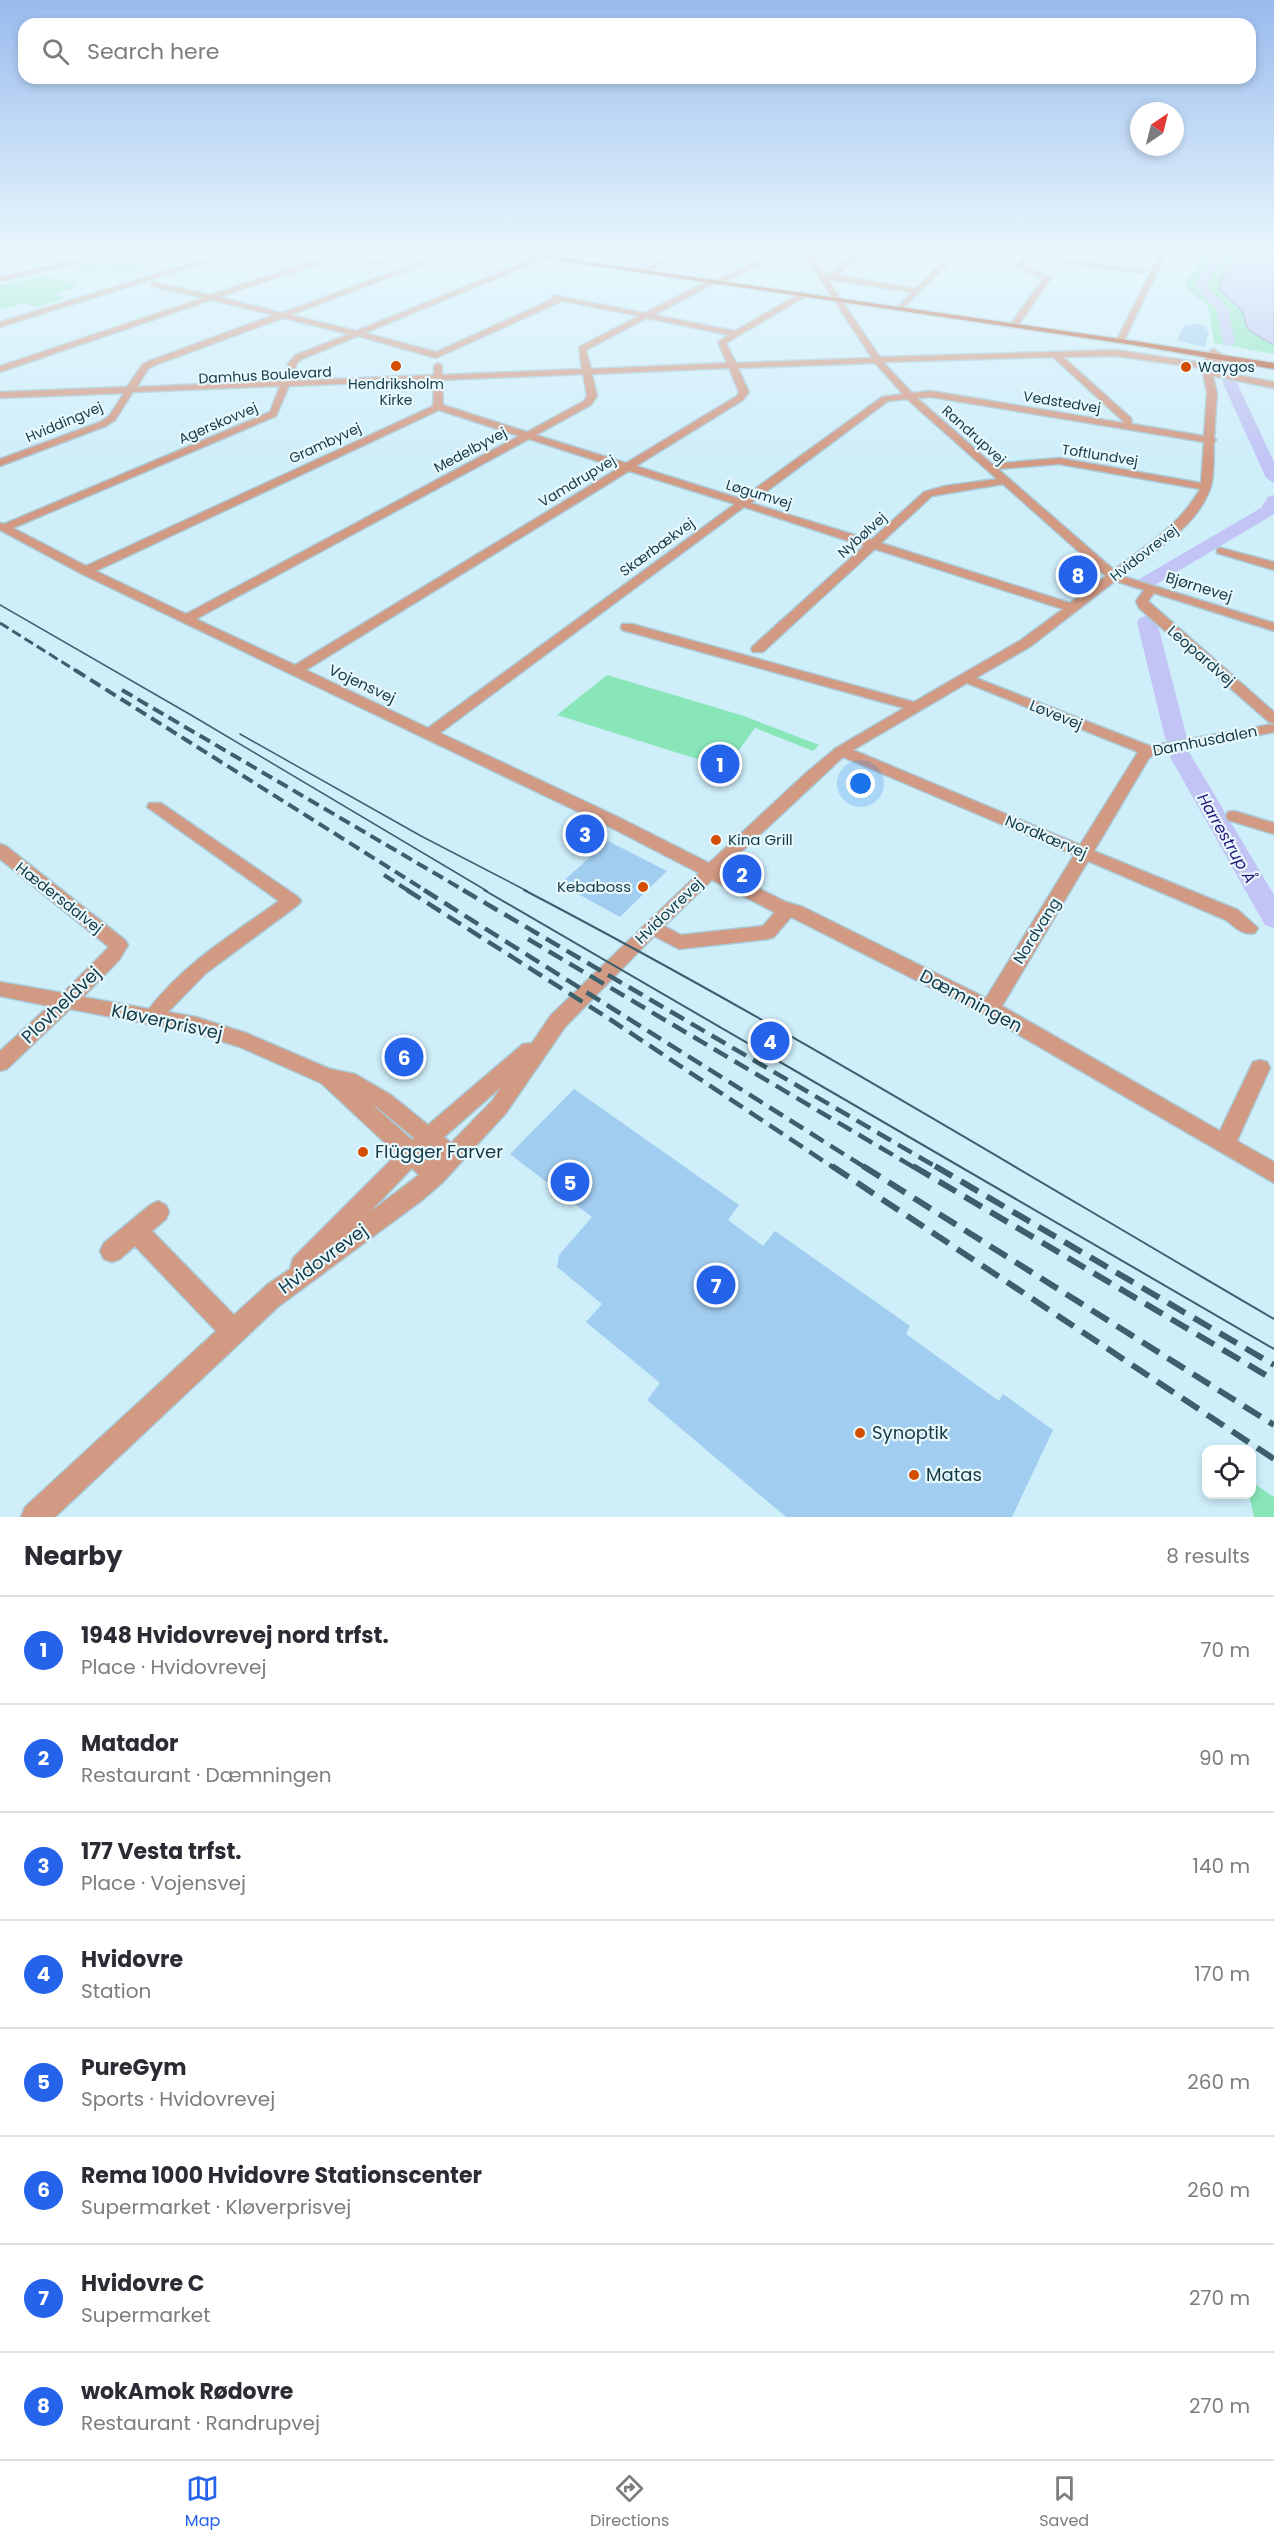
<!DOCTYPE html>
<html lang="en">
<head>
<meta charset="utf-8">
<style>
	:root { --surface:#fff; --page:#f2f2f3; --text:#2b2b33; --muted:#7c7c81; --line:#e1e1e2; --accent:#2563eb }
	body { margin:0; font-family:Poppins,sans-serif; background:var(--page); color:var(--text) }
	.controls { position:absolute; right:18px; bottom:18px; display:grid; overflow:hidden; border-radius:12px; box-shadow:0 3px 9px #0003 }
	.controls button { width:54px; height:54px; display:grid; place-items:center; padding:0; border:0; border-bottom:2px solid var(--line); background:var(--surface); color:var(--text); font:30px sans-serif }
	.compass { position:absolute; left:1130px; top:102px; width:54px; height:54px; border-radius:50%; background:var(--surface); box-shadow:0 3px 9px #0003; rotate:35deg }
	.you { position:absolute; left:861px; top:784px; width:21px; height:21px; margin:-15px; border:4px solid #fff; border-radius:50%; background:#1a73e8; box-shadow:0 0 0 9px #1a73e833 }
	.badge { display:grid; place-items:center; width:39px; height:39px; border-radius:50%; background:var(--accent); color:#fff; font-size:20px; font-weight:700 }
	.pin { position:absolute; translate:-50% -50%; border:3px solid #fff; box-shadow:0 2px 6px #0006 }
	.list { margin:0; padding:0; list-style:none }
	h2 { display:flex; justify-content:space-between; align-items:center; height:78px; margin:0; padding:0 24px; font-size:26px }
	h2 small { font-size:20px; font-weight:400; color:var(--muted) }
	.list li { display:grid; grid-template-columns:39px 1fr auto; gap:18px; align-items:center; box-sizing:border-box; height:108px; padding:0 24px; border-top:2px solid var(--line) }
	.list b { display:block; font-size:22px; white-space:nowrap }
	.list p { margin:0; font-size:20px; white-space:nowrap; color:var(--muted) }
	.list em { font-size:20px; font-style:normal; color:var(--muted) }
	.icon { flex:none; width:33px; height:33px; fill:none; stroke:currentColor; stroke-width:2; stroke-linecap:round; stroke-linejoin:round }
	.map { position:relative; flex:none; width:1274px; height:1517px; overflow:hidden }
	.search { position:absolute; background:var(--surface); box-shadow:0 3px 9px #0003; left:18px; right:18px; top:18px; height:66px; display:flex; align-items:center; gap:15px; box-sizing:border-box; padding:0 21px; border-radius:18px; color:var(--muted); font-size:22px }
	.sheet { height:942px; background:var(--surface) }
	nav { display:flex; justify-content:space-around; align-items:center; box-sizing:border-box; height:84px; border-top:2px solid var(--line); background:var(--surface); font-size:16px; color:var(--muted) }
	nav a { display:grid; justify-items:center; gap:3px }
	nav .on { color:var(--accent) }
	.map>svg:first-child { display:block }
	.green { fill:#89e6b9 }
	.water { fill:#c1c4f4; stroke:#8d9ac0; stroke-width:1.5 }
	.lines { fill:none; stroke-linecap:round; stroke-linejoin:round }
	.river { fill:#c1c4f4; fill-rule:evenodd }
	.building { fill:#a1cdf0 }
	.minor-casing { stroke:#a9cad6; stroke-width:3 }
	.major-casing { stroke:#a9cad6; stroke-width:3 }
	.minor { fill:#d29983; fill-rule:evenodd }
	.major { fill:#b65126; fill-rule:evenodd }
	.tram-far1 { stroke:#3b5f6b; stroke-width:1.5 }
	.tram { stroke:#3b5f6b; stroke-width:2 }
	.rail-far3 { stroke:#3b5f6b; stroke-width:3; stroke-dasharray:10 4.5; stroke-linecap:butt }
	.rail-far2 { stroke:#3b5f6b; stroke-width:4; stroke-dasharray:12 6; stroke-linecap:butt }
	.rail-far1 { stroke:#3b5f6b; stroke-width:4.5; stroke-dasharray:16 8; stroke-linecap:butt }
	.rail { stroke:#3b5f6b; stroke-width:6; stroke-dasharray:20 10; stroke-linecap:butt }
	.poi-dot { fill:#d34e03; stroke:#e8f9fe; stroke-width:2 }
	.labels { text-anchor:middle; stroke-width:4.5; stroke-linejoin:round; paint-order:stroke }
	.far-poi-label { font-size:14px; fill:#143945; stroke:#e8f9fe; text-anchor:start }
	.far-street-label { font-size:14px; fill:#143945; stroke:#e8f9fe }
	.street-label { font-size:15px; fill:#143945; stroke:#e8f9fe }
	.poi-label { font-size:15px; fill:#143945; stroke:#e8f9fe; text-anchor:start }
	.water-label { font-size:16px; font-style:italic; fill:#2b147c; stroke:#e8f9fe }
	.near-street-label { font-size:18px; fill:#143945; stroke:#e8f9fe }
	.near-poi-label { font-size:18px; fill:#143945; stroke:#e8f9fe; text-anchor:start }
</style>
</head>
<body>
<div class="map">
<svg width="1274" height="1517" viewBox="0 0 1274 1517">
	<rect width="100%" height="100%" fill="#ceeefa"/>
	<path class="green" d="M1206,252h32l-10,15 -8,23 22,20 5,17 6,6 21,12v9l-60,-11 -6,-37 -21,-17 -1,-7z
		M121,259l28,7 -28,8 -6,-1 5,-3 -14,-3 -21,6 -12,-5 16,-4 9,2z
		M44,276l33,8 -4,4 -18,6 11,4 -29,9 -14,-4 -23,7v-25z
		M607,675l137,41 75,29 -6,6 -58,-23 -29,40 -169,-53z
		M1252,1482l22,15v20h-20l-5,-22 3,-1z"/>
	<path class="water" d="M1238,252h36v93l-21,-12 -6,-6 -5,-17 -22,-20c-1,-15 13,-25 18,-38z"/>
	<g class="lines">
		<path class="river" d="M1216,252h10l-20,34 22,22 7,35 -6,4 -6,-4 -7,-34 -21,-23z
			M1229,377l7,4 38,81v21l-8,-5 -44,-97z
			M1274,495v19l-121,72h-12l-3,-4 3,-4 120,-70 7,-11z
			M1147,616l7,2 3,4 30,116 -3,5 -8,2 -8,-2 -3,-5 -28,-116 3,-4z
			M1181,750l8,2 3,5 82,138v33l-9,-3 -95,-168 3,-5z"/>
	</g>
	<path class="building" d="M1192,323l13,2 -1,2 4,1 -2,2 4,2 -4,8v7l-29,-6 7,-16 6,1z
		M608,841l59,30 -47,46 -60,-33z
		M574,1089l165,116 -11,15 35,26 12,-15 135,95 -4,8 93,67 4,-7 50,36 -41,87h-226l-139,-117 13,-17 -74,-61 16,-18 -45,-37 2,-12 33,-38 -82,-63z"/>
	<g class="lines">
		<g class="minor-casing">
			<path id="minor" d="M111,252h11l-122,29v-4z
				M229,252h9l-238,75v-5z
				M326,252l56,10 -3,2 -40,-7 -120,40 63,16 165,-61h9l-166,63 66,16 187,-76 2,3 -180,75 71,19 117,-53 -1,-4 93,18 67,-34 3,4 -61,32 81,16 68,-39 3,4 -80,47 10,20 136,-5 -64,-98 -41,1 -43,21 -7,-2 47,-22 41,-2 -2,-4h6l16,23 5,-1 29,-22h7l-29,23 79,14 37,-37h7l-57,56 -4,-2 13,-14 -85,-13 53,78 236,-7 87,13 8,-13 3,-1 11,8 -9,14 58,11v6l-61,-12 4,17 -3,45 2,2 -2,2c-1,14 1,34 -4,47 -14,39 -57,62 -88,87l152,47v8l-120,-38 -6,8 126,111v11l-5,-1 -130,-114 -3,-7 8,-11 -29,-9 -84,65 -55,32 174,68 124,-22v8l-121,23 -4,3 -55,93 144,59 20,18 -3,5c-12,3 -20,-6 -29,-13l-138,-59 -86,145 218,125 33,-69 7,-2 7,2 3,6 -33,73 37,21v21l-291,-169 -192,-97 -17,20 -6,2 -89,10 -25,-13 -89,91 -59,86 -63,69 -22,19 -142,105 -224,211h-34l4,-10 191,-176 -81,-85 -15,13 -8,3 -8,-3 -4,-8 4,-8 46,-38 8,-4 8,4 3,7 -3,7 -14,12 82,84 34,-31 22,-15 3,-11 104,-104 -76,-71 -81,-36 -44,-14 -126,-24 -63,60 -7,2v-20l49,-45 -49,-10v-14l63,11 46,-46 -109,-88v-15l6,2 119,94 3,5 -9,15 -36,37 66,12c35,-46 84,-75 130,-108l-132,-94 2,-4h12l137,94 3,4 -3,4 -92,68 -38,39 28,5 50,16 84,36 25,5 36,21 37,30 95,-81 9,-1 19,-28 148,-142 -93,-48 -524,-251 -82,-44v-7l4,1 266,-112 10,-26 -147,6 -18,28 -9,6 -106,40v-7l100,-37 9,-6 15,-23 -124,5v-6l127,-5 15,-22 7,-4 125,-46 -63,-15 -211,72v-6l203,-68 -51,-12v-4l58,13 120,-40zM562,301l77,15 -60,31 3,22 -140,6v-9l-4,-3 -4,3v9l-143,6 6,-18 5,-4 56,-23 78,22zM283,318l66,16 -53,21 -7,7 -7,19 -145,6 11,-18 7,-4zM647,318l82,17 -11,7 9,21 -136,6 -5,-19zM1116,356l86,12 5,25 -3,43 -72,-12 -1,-6 -68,-61zM1053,357l70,64v2l-192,-32 -19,2 -29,-31zM875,363l28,31 -21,3 -141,102 -105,-33 107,-66 6,-8 -11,-24zM729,368l10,24 -2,4 -111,67 -90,-28 55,-30 6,-9 -5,-22zM583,374l4,22 -3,5 -57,31 -84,-27 -1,-25zM434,380l-1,26 -347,160 -73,-38 263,-112 13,-30zM931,397l273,45 -3,41 -142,-25 -67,6 -75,-66zM907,399l90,80 -52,7 -21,6 -53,48 -120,-37 137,-102zM439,410l80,26 -333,178 -90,-43zM529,439l90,29 -324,197 -99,-46zM1059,464l141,25c-20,36 -54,57 -86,81l-116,-101zM629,471l106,33 -307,224 -122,-58zM1003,484l103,92 -36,27 -189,-60 51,-47zM744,507l120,39 -111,100 -2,3 2,3h10l112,-103 188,60 -42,31 -107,62 -282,-78h-10l-1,3 1,3 282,78 -68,40 -30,25 -97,90 -91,-46 -178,-84zM967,683l171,69 -58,93 -227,-95zM843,757l231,98 -88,143 -183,-91 -17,-5 -64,-32zM712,880l62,32h1l-12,14 -82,9 -17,-9zM501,1087l-9,14 -41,42 -7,-6zM373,1105l4,2 37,31 -2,2zM429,1151l8,7 -3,2 -7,-6zM412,1168l7,7 -49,37z
				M585,252h9l-24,10 -5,-1z
				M683,252h8l-43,18 -6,-1z
				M1027,252h6l-2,3 116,16 -4,2 -114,-15 -6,7 28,13 -32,46h-3l-4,-2 31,-43 -27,-13z
				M1161,252h6l-43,89 -7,2 -1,-2z
				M1221,548l53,14v8l-57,-17v-4z
				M1234,811l40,12v11l-46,-14 -2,-4 2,-4z"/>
		</g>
		<g class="major-casing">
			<path id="major" d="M502,252h16l616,89 140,22v6l-140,-24z"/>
		</g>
		<use href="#minor" class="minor"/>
		<use href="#major" class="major"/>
		<path class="tram-far1" d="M0,605l191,110 296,176
			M240,734l181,102 106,55"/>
		<path class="tram" d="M484,890l790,459
			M524,890c255,133 501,284 750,429"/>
		<path class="rail-far3" d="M0,623l78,49"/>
		<path class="rail-far2" d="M75,670l351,221
			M122,690l343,201
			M384,875l25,16"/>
		<path class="rail-far1" d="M407,890l204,130 223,148
			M424,890l442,278
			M463,890l475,278
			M528,939l387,229"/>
		<path class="rail" d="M832,1166l442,293
			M863,1166l411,259
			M913,1166l361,214
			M935,1166l339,199"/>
	</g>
	<linearGradient id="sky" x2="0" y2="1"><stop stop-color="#98baed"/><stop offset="0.54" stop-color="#e9f7fd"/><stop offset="1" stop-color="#e9f7fd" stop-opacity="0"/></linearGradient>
	<rect width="1274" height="464" fill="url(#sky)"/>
	<g class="poi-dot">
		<circle cx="396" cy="366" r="6"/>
		<circle cx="1186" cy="367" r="6"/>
		<circle cx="716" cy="840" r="6"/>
		<circle cx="643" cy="887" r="6"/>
		<circle cx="363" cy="1152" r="6"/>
		<circle cx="860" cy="1433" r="6"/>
		<circle cx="914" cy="1475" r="6"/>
	</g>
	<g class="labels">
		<g class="far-poi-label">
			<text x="1198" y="372">Waygos</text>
			<text x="396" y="389" text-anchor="middle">Hendriksholm<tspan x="396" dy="16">Kirke</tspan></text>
		</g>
		<g class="far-street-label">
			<text transform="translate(265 375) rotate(-3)" y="5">Damhus Boulevard</text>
			<text transform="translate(1062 402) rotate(9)" y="5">Vedstedvej</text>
			<text transform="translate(64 422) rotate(-23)" y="5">Hviddingvej</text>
			<text transform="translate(218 423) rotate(-23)" y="5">Agerskovvej</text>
			<text transform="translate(974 435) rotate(42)" y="5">Randrupvej</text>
			<text transform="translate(325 443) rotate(-25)" y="5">Grambyvej</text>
			<text transform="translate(470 450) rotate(-28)" y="5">Medelbyvej</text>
			<text transform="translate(1100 455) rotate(9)" y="5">Toftlundvej</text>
			<text transform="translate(577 481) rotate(-31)" y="5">Vamdrupvej</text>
			<text transform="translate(759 494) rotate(17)" y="5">Løgumvej</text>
			<text transform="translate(862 535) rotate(-42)" y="5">Nybølvej</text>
			<text transform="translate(657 547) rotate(-36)" y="5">Skærbækvej</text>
			<text transform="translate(1144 553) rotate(-38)" y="5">Hvidovrevej</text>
		</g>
		<g class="street-label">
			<text transform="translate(1199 587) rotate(17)" y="5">Bjørnevej</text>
			<text transform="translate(1201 656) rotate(41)" y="5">Leopardvej</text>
			<text transform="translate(362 684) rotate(25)" y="5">Vojensvej</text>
			<text transform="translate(1056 715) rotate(22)" y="5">Løvevej</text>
			<text transform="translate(1205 741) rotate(-11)" y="5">Damhusdalen</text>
			<text transform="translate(1046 837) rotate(23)" y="5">Nordkærvej</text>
			<text transform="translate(59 898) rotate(38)" y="5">Hædersdalvej</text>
			<text transform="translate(669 911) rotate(-44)" y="5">Hvidovrevej</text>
			<text transform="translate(1037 931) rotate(-58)" y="5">Nordvang</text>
		</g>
		<g class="poi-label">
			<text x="728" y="845">Kina Grill</text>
			<text x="631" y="892" text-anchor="end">Kebaboss</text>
		</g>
		<g class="water-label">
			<text transform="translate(1227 838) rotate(60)" y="6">Harrestrup Å</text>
		</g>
		<g class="near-street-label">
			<text transform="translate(971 1001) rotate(28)" y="6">Dæmningen</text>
			<text transform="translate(61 1005) rotate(-44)" y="6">Plovheldvej</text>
			<text transform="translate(167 1022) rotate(12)" y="6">Kløverprisvej</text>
			<text transform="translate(323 1259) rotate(-36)" y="6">Hvidovrevej</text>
		</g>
		<g class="near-poi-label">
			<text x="375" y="1158">Flügger Farver</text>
			<text x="872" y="1439">Synoptik</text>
			<text x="926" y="1481">Matas</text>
		</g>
	</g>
</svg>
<div class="controls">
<button><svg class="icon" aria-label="locate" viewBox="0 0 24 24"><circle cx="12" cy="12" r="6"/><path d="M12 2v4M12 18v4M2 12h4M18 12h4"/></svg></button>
</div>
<svg class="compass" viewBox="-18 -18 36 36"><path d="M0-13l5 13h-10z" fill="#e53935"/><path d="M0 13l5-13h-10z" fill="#7c7c81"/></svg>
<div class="you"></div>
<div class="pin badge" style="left:720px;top:764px">1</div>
<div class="pin badge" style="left:742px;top:874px">2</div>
<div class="pin badge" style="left:585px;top:834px">3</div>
<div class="pin badge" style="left:770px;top:1041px">4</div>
<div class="pin badge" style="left:570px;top:1182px">5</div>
<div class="pin badge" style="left:404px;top:1057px">6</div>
<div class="pin badge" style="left:716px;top:1285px">7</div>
<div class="pin badge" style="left:1078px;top:575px">8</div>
<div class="search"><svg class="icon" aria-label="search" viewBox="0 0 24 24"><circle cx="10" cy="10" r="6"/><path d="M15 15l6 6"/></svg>Search here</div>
</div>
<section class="sheet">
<h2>Nearby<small>8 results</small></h2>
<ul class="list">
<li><span class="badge">1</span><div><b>1948 Hvidovrevej nord trfst.</b><p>Place · Hvidovrevej</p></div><em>70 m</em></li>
<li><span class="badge">2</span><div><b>Matador</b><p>Restaurant · Dæmningen</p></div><em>90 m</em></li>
<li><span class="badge">3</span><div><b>177 Vesta trfst.</b><p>Place · Vojensvej</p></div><em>140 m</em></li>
<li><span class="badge">4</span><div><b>Hvidovre</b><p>Station</p></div><em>170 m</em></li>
<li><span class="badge">5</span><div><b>PureGym</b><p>Sports · Hvidovrevej</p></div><em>260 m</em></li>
<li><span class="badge">6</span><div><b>Rema 1000 Hvidovre Stationscenter</b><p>Supermarket · Kløverprisvej</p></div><em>260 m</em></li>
<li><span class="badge">7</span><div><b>Hvidovre C</b><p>Supermarket</p></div><em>270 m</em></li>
<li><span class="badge">8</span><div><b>wokAmok Rødovre</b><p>Restaurant · Randrupvej</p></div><em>270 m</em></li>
</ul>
</section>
<nav>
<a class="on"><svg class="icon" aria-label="map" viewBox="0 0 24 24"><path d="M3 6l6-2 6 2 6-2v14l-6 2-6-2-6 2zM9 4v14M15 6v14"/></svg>Map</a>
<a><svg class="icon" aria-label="directions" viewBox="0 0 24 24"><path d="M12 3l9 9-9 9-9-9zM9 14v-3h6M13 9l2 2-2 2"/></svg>Directions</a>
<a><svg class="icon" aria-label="saved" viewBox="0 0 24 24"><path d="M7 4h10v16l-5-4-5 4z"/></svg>Saved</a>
</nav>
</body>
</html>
